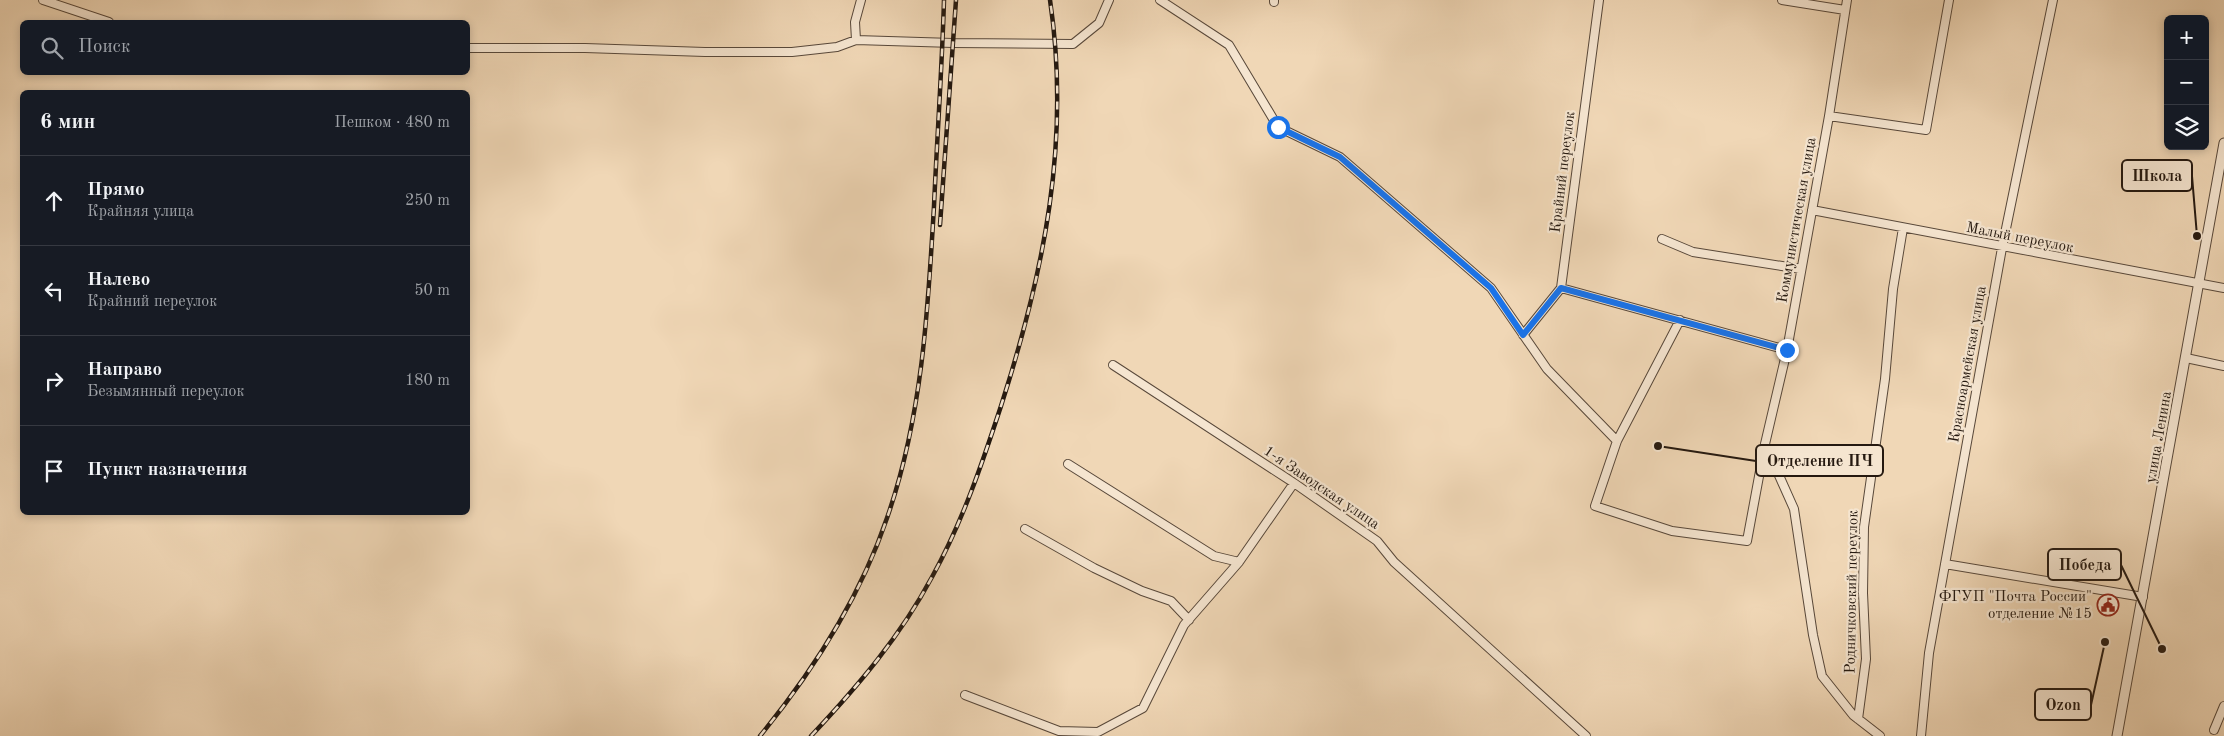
<!DOCTYPE html>
<html lang="ru">
<head>
<meta charset="utf-8">
<style>
	:root { --surface:#171b24; --page:#20242c; --text:#f1f3f6; --muted:#9ea1a6; --line:#363941 }
	body { margin:0; font-family:"Old Standard TT",serif; background:var(--page); color:var(--text) }
	.controls { position:absolute; right:15px; top:15px; display:grid; overflow:hidden; border-radius:8px; box-shadow:0 2px 8px #0003 }
	.controls button { width:45px; height:45px; display:grid; place-items:center; padding:0; border:0; border-bottom:1px solid var(--line); background:var(--surface); color:var(--text); font:25px sans-serif }
	.stop { position:absolute; width:15px; height:15px; margin:-11px; border:4px solid #1a73e8; border-radius:50%; background:#fff }
	.stop.end { background:#1a73e8; border-color:#fff; box-shadow:0 1px 5px #0008 }
	.list { margin:0; padding:0; list-style:none }
	h2 { display:flex; justify-content:space-between; align-items:center; height:65px; margin:0; padding:0 20px; font-size:21px }
	h2 small { font-size:16px; font-weight:400; color:var(--muted) }
	.list li { display:grid; grid-template-columns:32px 1fr auto; gap:15px; align-items:center; box-sizing:border-box; height:90px; padding:0 20px; border-top:1px solid var(--line) }
	.list b { display:block; font-size:19px; white-space:nowrap }
	.list p { margin:0; font-size:16px; white-space:nowrap; color:var(--muted) }
	.list em { font-size:16px; font-style:normal; color:var(--muted) }
	.icon { flex:none; width:28px; height:28px; fill:none; stroke:currentColor; stroke-width:2; stroke-linecap:round; stroke-linejoin:round }
	.map { position:relative; flex:none; width:2224px; height:736px; overflow:hidden }
	.search { position:absolute; background:var(--surface); box-shadow:0 2px 8px #0003; left:20px; top:20px; width:450px; height:55px; display:flex; align-items:center; gap:12px; box-sizing:border-box; padding:0 18px; border-radius:8px; color:var(--muted); font-size:19px }
	.panel { position:absolute; background:var(--surface); box-shadow:0 2px 8px #0003; left:20px; top:90px; width:450px; height:425px; border-radius:8px }
	.map>svg:first-child { display:block }
	.lines { fill:none; stroke-linecap:round; stroke-linejoin:round }
	.minor-casing { stroke:#58483a; stroke-width:10 }
	.tertiary-casing { stroke:#58483a; stroke-width:11 }
	.minor { stroke:#f5e5d0; stroke-width:8 }
	.tertiary { stroke:#f5e5d0; stroke-width:9 }
	.rail-casing { stroke:#251910; stroke-width:4.5 }
	.rail { stroke:#f5e5d0; stroke-width:2.5; stroke-dasharray:8; stroke-linecap:butt }
	.route { stroke:#1a73e8; stroke-width:6 }
	.labels { text-anchor:middle; stroke-width:4.5; stroke-linejoin:round; paint-order:stroke }
	.street-label { font-size:15px; fill:#251910; stroke:#f5e5d0 }
	.poi-label { font-size:15px; fill:#251910; stroke:#f5e5d0; text-anchor:end }
	.leader { fill:none; stroke:#251910; stroke-width:2 }
	.callout-dot { fill:#251910; stroke:#f5e5d0; stroke-width:2 }
	.callout { fill:#f5e5d0; stroke:#251910; stroke-width:2 }
	.callout-label { font-size:16px; text-anchor:middle; font-weight:bold; fill:#251910 }
</style>
</head>
<body>
<div class="map">
<svg width="2224" height="736" viewBox="0 0 2224 736">
	<rect width="100%" height="100%" fill="#f0d7b6"/>
	<filter id="stains"><feTurbulence type="fractalNoise" baseFrequency=".004" numOctaves="4"/><feColorMatrix values="0 0 0 0 .2 0 0 0 0 .09 0 0 0 0 .02 0 0 0 .5 -.17"/></filter>
	<radialGradient id="worn" r=".72"><stop offset=".6" stop-color="#630" stop-opacity="0"/><stop offset="1" stop-color="#630" stop-opacity=".3"/></radialGradient>
	<g class="lines">
		<g class="minor-casing">
			<path id="minor" d="M43,0l66,22
				M1160,0l69,45 49,82 62,30 151,131 56,81 70,72
				M1782,0l63,10
				M1274,2v-2
				M856,40l-1,-18 6,-22
				M468,48h117l120,4h87l45,-5 19,-7 97,3 120,1 26,-21 10,-23
				M1829,116l97,14 23,-130
				M1812,210l412,78
				M1662,239l31,13 108,17
				M1561,288l226,62
				M1680,320l-63,121 -22,65 77,25 75,10 18,-97 22,-94 42,-234 18,-116
				M1523,335l38,-47 38,-288
				M2186,358l38,8
				M1113,365l181,118 83,58 17,21 192,174
				M1765,444l29,65 19,126 9,41 31,39 27,21
				M1068,464l146,92 25,6
				M1025,529l69,39 48,23 29,10 18,19
				M1945,564l198,33
				M965,695l94,36 39,1 45,-24 41,-83 55,-63 55,-79
				M1858,719l8,-60 -3,-66 1,-66 21,-148 8,-90 10,-61
				M2214,730l10,-24
				M1921,736l8,-83 73,-405 51,-248"/>
		</g>
		<g class="tertiary-casing">
			<path id="tertiary" d="M2117,736l107,-593"/>
		</g>
		<use href="#minor" class="minor"/>
		<use href="#tertiary" class="tertiary"/>
		<g class="rail-casing">
			<path id="rail" d="M940,225l16,-225
				M760,736c53,-65 100,-138 127,-218 35,-100 41,-207 47,-312 3,-68 8,-137 10,-206
				M811,736c46,-49 89,-99 121,-159 30,-54 50,-113 69,-171 43,-134 70,-265 49,-406"/>
		</g>
		<use href="#rail" class="rail"/>
	</g>
	<g class="lines">
		<path class="route" d="M1278,127l62,30 151,131 32,47 38,-47 226,62"/>
	</g>
	<defs>
		<g id="civic-ring" transform="scale(1.125)"><circle r="9.5" fill="#f5e5d0" stroke="#8f2418" stroke-width="1.5"/><path d="M-.6-6.5H3V-4.5H.6V-3L4-1V1h2V6H-6V1h2V-1L-.6-3ZM-1.2 2.5V6h2.4V2.5Z" fill="#8f2418"/></g>
	</defs>
	<g fill-rule="evenodd">
		<use href="#civic-ring" x="2108" y="605"/>
	</g>
	<g class="labels">
		<g class="street-label">
			<text transform="translate(1562 172) rotate(-83)" y="5">Крайний переулок</text>
			<text transform="translate(1796 220) rotate(-80)" y="5">Коммунистическая улица</text>
			<text transform="translate(2020 237) rotate(11)" y="5">Малый переулок</text>
			<text transform="translate(1967 364) rotate(-80)" y="5">Красноармейская улица</text>
			<text transform="translate(2158 437) rotate(-80)" y="5">улица Ленина</text>
			<text transform="translate(1322 487) rotate(34)" y="5">1-я Заводская улица</text>
			<text transform="translate(1851 592) rotate(-89)" y="5">Родничковский переулок</text>
		</g>
		<g class="poi-label">
			<text x="2092" y="601">ФГУП "Почта России"<tspan x="2092" dy="17">отделение №15</tspan></text>
		</g>
	</g>
	<path class="leader" d="M2197 236L2192 176M1658 446L1756 461M2162 649L2121 565M2105 642L2091 705"/>
	<g class="callout-dot">
		<circle cx="2197" cy="236" r="5"/>
		<circle cx="1658" cy="446" r="5"/>
		<circle cx="2162" cy="649" r="5"/>
		<circle cx="2105" cy="642" r="5"/>
	</g>
	<g class="callout">
		<rect x="2122" y="160" width="70" height="31" rx="5"/>
		<rect x="1756" y="445" width="127" height="31" rx="5"/>
		<rect x="2048" y="549" width="73" height="31" rx="5"/>
		<rect x="2035" y="689" width="56" height="31" rx="5"/>
	</g>
	<g class="callout-label">
		<text x="2157" y="181">Школа</text>
		<text x="1820" y="466">Отделение ПЧ</text>
		<text x="2085" y="570">Победа</text>
		<text x="2063" y="710">Ozon</text>
	</g>
	<rect width="100%" height="100%" filter="url(#stains)"/>
	<rect width="100%" height="100%" fill="url(#worn)"/>
</svg>
<div class="controls">
<button>+</button>
<button>−</button>
<button><svg class="icon" aria-label="layers" viewBox="0 0 24 24"><path d="M12 4l9 5-9 5-9-5zM3 14l9 5 9-5"/></svg></button>
</div>
<div class="stop" style="left:1278px;top:127px"></div>
<div class="stop end" style="left:1787px;top:350px"></div>
<div class="search"><svg class="icon" aria-label="search" viewBox="0 0 24 24"><circle cx="10" cy="10" r="6"/><path d="M15 15l6 6"/></svg>Поиск</div>
<section class="panel">
<h2>6 мин<small>Пешком · 480 m</small></h2>
<ul class="list">
<li><svg class="icon" aria-label="ahead" viewBox="0 0 24 24"><path d="M12 20V5M6 11l6-6 6 6"/></svg><div><b>Прямо</b><p>Крайняя улица</p></div><em>250 m</em></li>
<li><svg class="icon" aria-label="left" viewBox="0 0 24 24"><path d="M17 20v-9H6M10 6l-5 5 5 5"/></svg><div><b>Налево</b><p>Крайний переулок</p></div><em>50 m</em></li>
<li><svg class="icon" aria-label="right" viewBox="0 0 24 24"><path d="M7 20v-9h11M14 6l5 5-5 5"/></svg><div><b>Направо</b><p>Безымянный переулок</p></div><em>180 m</em></li>
<li><svg class="icon" aria-label="arrive" viewBox="0 0 24 24"><path d="M6 21V4h12l-3 4 3 4H6"/></svg><div><b>Пункт назначения</b></div></li>
</ul>
</section>
</div>
</body>
</html>
